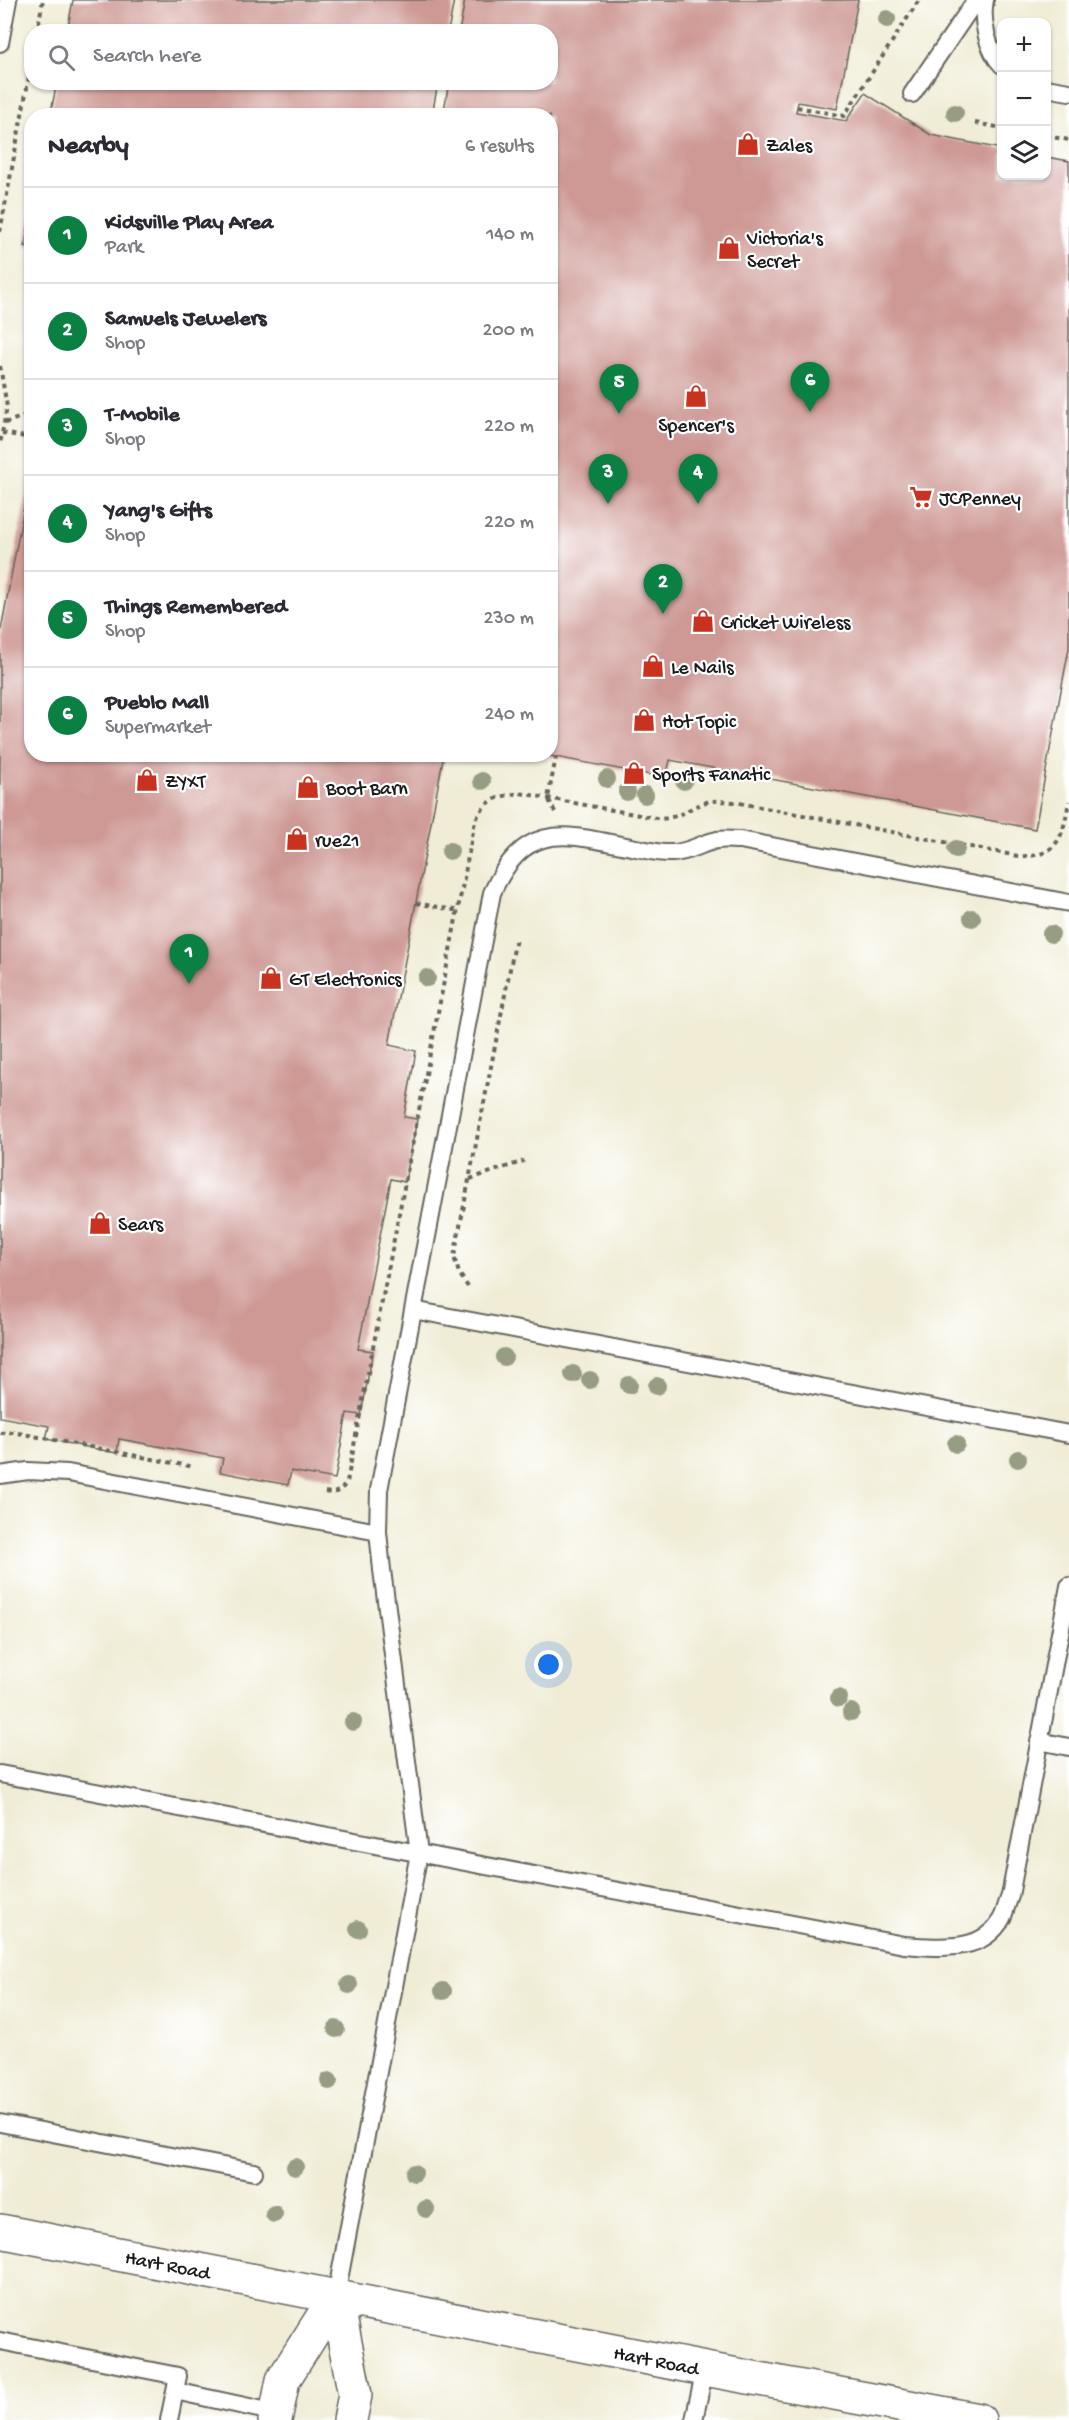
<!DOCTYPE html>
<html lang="en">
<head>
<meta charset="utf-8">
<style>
	:root { --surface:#fff; --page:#f7f7f7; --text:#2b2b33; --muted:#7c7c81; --line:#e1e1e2; --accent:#0b8043 }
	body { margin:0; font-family:"Gochi Hand",sans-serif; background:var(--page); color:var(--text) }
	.controls { position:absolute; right:18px; top:18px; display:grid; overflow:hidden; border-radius:12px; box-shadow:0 2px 4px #0004 }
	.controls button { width:54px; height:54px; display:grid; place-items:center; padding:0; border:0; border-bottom:2px solid var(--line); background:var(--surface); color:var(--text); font:30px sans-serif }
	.you { position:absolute; left:549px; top:1665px; width:21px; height:21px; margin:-15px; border:4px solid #fff; border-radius:50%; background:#1a73e8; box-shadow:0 0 0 9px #1a73e833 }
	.badge { display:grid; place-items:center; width:39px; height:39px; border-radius:50%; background:var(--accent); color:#fff; font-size:20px; font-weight:700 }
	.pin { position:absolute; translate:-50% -50px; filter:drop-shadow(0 2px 3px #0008) }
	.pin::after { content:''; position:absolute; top:32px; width:21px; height:18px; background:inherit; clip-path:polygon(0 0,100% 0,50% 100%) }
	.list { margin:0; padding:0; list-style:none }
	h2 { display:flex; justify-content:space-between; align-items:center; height:78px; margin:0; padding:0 24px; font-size:26px }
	h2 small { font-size:20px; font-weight:400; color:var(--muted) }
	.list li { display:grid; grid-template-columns:39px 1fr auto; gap:18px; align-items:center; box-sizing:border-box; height:96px; padding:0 24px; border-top:2px solid var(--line) }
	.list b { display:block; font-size:22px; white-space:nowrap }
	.list p { margin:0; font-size:20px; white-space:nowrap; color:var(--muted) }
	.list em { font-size:20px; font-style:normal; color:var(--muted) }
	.icon { flex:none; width:33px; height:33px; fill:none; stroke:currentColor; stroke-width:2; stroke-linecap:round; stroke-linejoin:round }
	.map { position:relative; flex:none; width:1069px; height:2420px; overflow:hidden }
	.search { position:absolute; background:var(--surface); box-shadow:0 2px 4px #0004; left:24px; top:24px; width:534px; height:66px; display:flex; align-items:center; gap:15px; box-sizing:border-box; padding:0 21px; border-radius:24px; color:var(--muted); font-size:22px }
	.panel { position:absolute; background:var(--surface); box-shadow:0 2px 4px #0004; left:24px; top:108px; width:534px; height:654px; border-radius:24px }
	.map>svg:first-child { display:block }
	.building { fill:#ce9994 }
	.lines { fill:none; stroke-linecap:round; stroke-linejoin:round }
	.service-casing { stroke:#66655d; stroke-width:20 }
	.minor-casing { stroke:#66655d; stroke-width:36 }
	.path { stroke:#66655d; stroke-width:4; stroke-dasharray:4.5 4.5; stroke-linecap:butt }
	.service { stroke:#fff; stroke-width:16 }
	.minor { stroke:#fff; stroke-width:33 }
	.tree { fill:#979d82 }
	.labels { text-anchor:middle; stroke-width:4.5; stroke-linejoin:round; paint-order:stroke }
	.poi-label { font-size:20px; fill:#1c1c1c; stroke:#fff; text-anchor:start }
	.street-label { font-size:20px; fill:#1c1c1c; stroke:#fff }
</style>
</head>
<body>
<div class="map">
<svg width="1069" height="2420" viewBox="0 0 1069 2420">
	<rect width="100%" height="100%" fill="#fff"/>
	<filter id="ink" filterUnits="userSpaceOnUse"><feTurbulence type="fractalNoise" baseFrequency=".0167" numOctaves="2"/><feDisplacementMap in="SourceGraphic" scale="12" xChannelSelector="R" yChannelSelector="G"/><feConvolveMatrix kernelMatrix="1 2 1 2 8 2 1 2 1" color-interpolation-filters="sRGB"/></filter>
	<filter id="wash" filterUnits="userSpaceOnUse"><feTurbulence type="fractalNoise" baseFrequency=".008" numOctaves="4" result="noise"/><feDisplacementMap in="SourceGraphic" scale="24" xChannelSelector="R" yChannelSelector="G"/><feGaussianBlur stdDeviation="1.35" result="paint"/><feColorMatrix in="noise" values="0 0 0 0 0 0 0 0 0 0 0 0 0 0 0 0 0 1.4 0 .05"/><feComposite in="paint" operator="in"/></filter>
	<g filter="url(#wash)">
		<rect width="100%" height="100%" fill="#f0ecd5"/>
		<g id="blocks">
			<path class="building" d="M73,0h381l-6,32h-381z
				M465,0h393l-21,109 -39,-7 -2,10 50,9 19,-28 66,42 71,14v27h44v-19l23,4v487l-34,181 -365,-69 -4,18 -116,-22v-640h-107l6,-34h101v-50h-91z
				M57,82h381l-6,34h-382z
				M30,218h2v29l-7,-1z
				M30,475l2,279h412l-55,291 27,6 -12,66 13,2 -12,63 -14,-3 -33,170 15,2 -12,64 -14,-2 -12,66 -44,-8 -3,14 -68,-13 3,-14 -104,-19 -2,14 -71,-14 3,-13 -49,-9v-782z"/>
		</g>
	</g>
	<g filter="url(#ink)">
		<use href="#blocks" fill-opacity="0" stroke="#66655d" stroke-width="1.5"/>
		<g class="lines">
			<g class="service-casing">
				<path id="service" d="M985,0c-4,20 2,50 17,65
					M0,43l8,-43
					M1046,88l23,4
					M912,94l64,-94
					M413,1310l656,124
					M0,1475l28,-4 40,2 310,59
					M1039,1741l30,6
					M0,1774l904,171c34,2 79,9 98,-27 3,-6 5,-15 8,-22l59,-310
					M0,2123l254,49
					M336,2296l83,-443 -37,-283 -4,-38 1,-42 113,-597c34,-76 76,-58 144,-45 12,2 24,6 36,5 16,0 30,-10 45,-13 7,-1 15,0 23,0l329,63
					M0,2341l178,35 -9,44
					M175,2391l102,22
					M694,2420l11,-51"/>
			</g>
			<g class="minor-casing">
				<g id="minor">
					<path id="s1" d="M0,2231l705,138 274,51"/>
					<path d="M336,2296l19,99 -5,25"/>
					<path d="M275,2420l8,-40 53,-84"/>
				</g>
			</g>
			<path class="path" d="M37,32l6,-32
				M797,107l47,9 75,-116
				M975,123l27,5
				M1046,136l23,4
				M0,232l32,-171
				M0,366l7,41 -7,37
				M5,423l27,-10
				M2,433l30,5
				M555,812l-7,-14 8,-41
				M416,903l43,8
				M470,1179l54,-18
				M468,1287l-9,-14 -5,-16 62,-319
				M0,1433l13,-1 181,35
				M325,1492c11,2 15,0 22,-10l128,-661c12,-22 21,-24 45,-28l141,26c20,-2 24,-9 40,-15 11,-5 22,-3 33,-2l284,54c41,2 45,-20 51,-55"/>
			<use href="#service" class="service"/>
			<use href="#minor" class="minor"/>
		</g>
		<g class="tree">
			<circle cx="887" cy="19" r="9"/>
			<circle cx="955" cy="113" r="9"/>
			<circle cx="607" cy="779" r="9"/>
			<circle cx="482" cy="781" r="9"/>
			<circle cx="684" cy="781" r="9"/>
			<circle cx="627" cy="792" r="9"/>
			<circle cx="645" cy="795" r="9"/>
			<circle cx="956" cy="849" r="9"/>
			<circle cx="450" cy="851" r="9"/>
			<circle cx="972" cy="918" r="9"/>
			<circle cx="1051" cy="934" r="9"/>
			<circle cx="427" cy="978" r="9"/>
			<circle cx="504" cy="1357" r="9"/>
			<circle cx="573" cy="1374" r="9"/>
			<circle cx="590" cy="1380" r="9"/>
			<circle cx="629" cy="1385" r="9"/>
			<circle cx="657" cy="1386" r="9"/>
			<circle cx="956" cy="1444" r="9"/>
			<circle cx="1018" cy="1459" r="9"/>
			<circle cx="839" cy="1698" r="9"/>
			<circle cx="851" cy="1712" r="9"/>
			<circle cx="353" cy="1722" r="9"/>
			<circle cx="358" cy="1929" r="9"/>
			<circle cx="349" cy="1985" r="9"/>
			<circle cx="443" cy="1991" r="9"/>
			<circle cx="336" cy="2029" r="9"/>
			<circle cx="329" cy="2081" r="9"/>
			<circle cx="295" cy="2167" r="9"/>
			<circle cx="414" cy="2173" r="9"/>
			<circle cx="426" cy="2209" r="9"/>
			<circle cx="274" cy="2214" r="9"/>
		</g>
	</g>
	<defs>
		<g id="shop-bare" transform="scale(1.8)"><path d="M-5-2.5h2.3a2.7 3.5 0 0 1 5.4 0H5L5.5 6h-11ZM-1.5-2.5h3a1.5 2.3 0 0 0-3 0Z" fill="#c8321e" stroke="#fff" stroke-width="2.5" paint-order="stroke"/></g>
		<g id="supermarket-bare" transform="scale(1.8)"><path d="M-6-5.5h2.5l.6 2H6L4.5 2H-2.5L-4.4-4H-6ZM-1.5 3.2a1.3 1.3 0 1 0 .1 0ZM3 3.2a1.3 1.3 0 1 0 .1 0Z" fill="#c8321e" stroke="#fff" stroke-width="2.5" paint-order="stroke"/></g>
	</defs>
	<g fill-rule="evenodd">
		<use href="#shop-bare" x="748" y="144"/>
		<use href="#shop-bare" x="729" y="248"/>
		<use href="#shop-bare" x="696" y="396"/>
		<use href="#supermarket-bare" x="921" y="497"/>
		<use href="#shop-bare" x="703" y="621"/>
		<use href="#shop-bare" x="653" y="666"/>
		<use href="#shop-bare" x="644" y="720"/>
		<use href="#shop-bare" x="634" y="773"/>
		<use href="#shop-bare" x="147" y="780"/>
		<use href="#shop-bare" x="308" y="787"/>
		<use href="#shop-bare" x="297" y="839"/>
		<use href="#shop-bare" x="271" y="978"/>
		<use href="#shop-bare" x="100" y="1223"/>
	</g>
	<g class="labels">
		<g class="poi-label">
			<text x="766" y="151">Zales</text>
			<text x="747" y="244">Victoria's<tspan x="747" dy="23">Secret</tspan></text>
			<text x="696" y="431" text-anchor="middle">Spencer's</text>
			<text x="939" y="504">JCPenney</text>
			<text x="721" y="628">Cricket Wireless</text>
			<text x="671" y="673">Le Nails</text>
			<text x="662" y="727">Hot Topic</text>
			<text x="652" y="780">Sports Fanatic</text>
			<text x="165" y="787">ZYXT</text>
			<text x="326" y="794">Boot Barn</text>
			<text x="315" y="846">rue21</text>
			<text x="289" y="985">GT Electronics</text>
			<text x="118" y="1230">Sears</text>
		</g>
		<g class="street-label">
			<text dy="7" stroke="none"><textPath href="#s1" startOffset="171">Hart Road</textPath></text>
			<text dy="7" stroke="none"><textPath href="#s1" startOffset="669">Hart Road</textPath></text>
		</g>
	</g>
</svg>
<div class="controls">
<button>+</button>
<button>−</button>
<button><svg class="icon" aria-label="layers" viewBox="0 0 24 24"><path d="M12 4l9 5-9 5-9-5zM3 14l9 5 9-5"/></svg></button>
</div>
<div class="you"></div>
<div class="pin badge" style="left:189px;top:984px">1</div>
<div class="pin badge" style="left:663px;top:614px">2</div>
<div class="pin badge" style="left:608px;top:504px">3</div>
<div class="pin badge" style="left:698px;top:504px">4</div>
<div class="pin badge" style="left:619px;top:414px">5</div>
<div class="pin badge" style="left:810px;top:412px">6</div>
<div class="search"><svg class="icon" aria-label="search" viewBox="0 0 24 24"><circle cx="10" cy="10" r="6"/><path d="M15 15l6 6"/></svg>Search here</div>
<section class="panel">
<h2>Nearby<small>6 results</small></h2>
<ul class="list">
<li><span class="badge">1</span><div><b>Kidsville Play Area</b><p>Park</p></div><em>140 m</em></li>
<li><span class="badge">2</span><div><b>Samuels Jewelers</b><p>Shop</p></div><em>200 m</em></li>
<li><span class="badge">3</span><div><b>T-Mobile</b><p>Shop</p></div><em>220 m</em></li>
<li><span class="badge">4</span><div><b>Yang's Gifts</b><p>Shop</p></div><em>220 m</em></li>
<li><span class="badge">5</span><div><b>Things Remembered</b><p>Shop</p></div><em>230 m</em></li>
<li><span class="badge">6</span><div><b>Pueblo Mall</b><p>Supermarket</p></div><em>240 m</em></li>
</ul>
</section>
</div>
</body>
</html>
